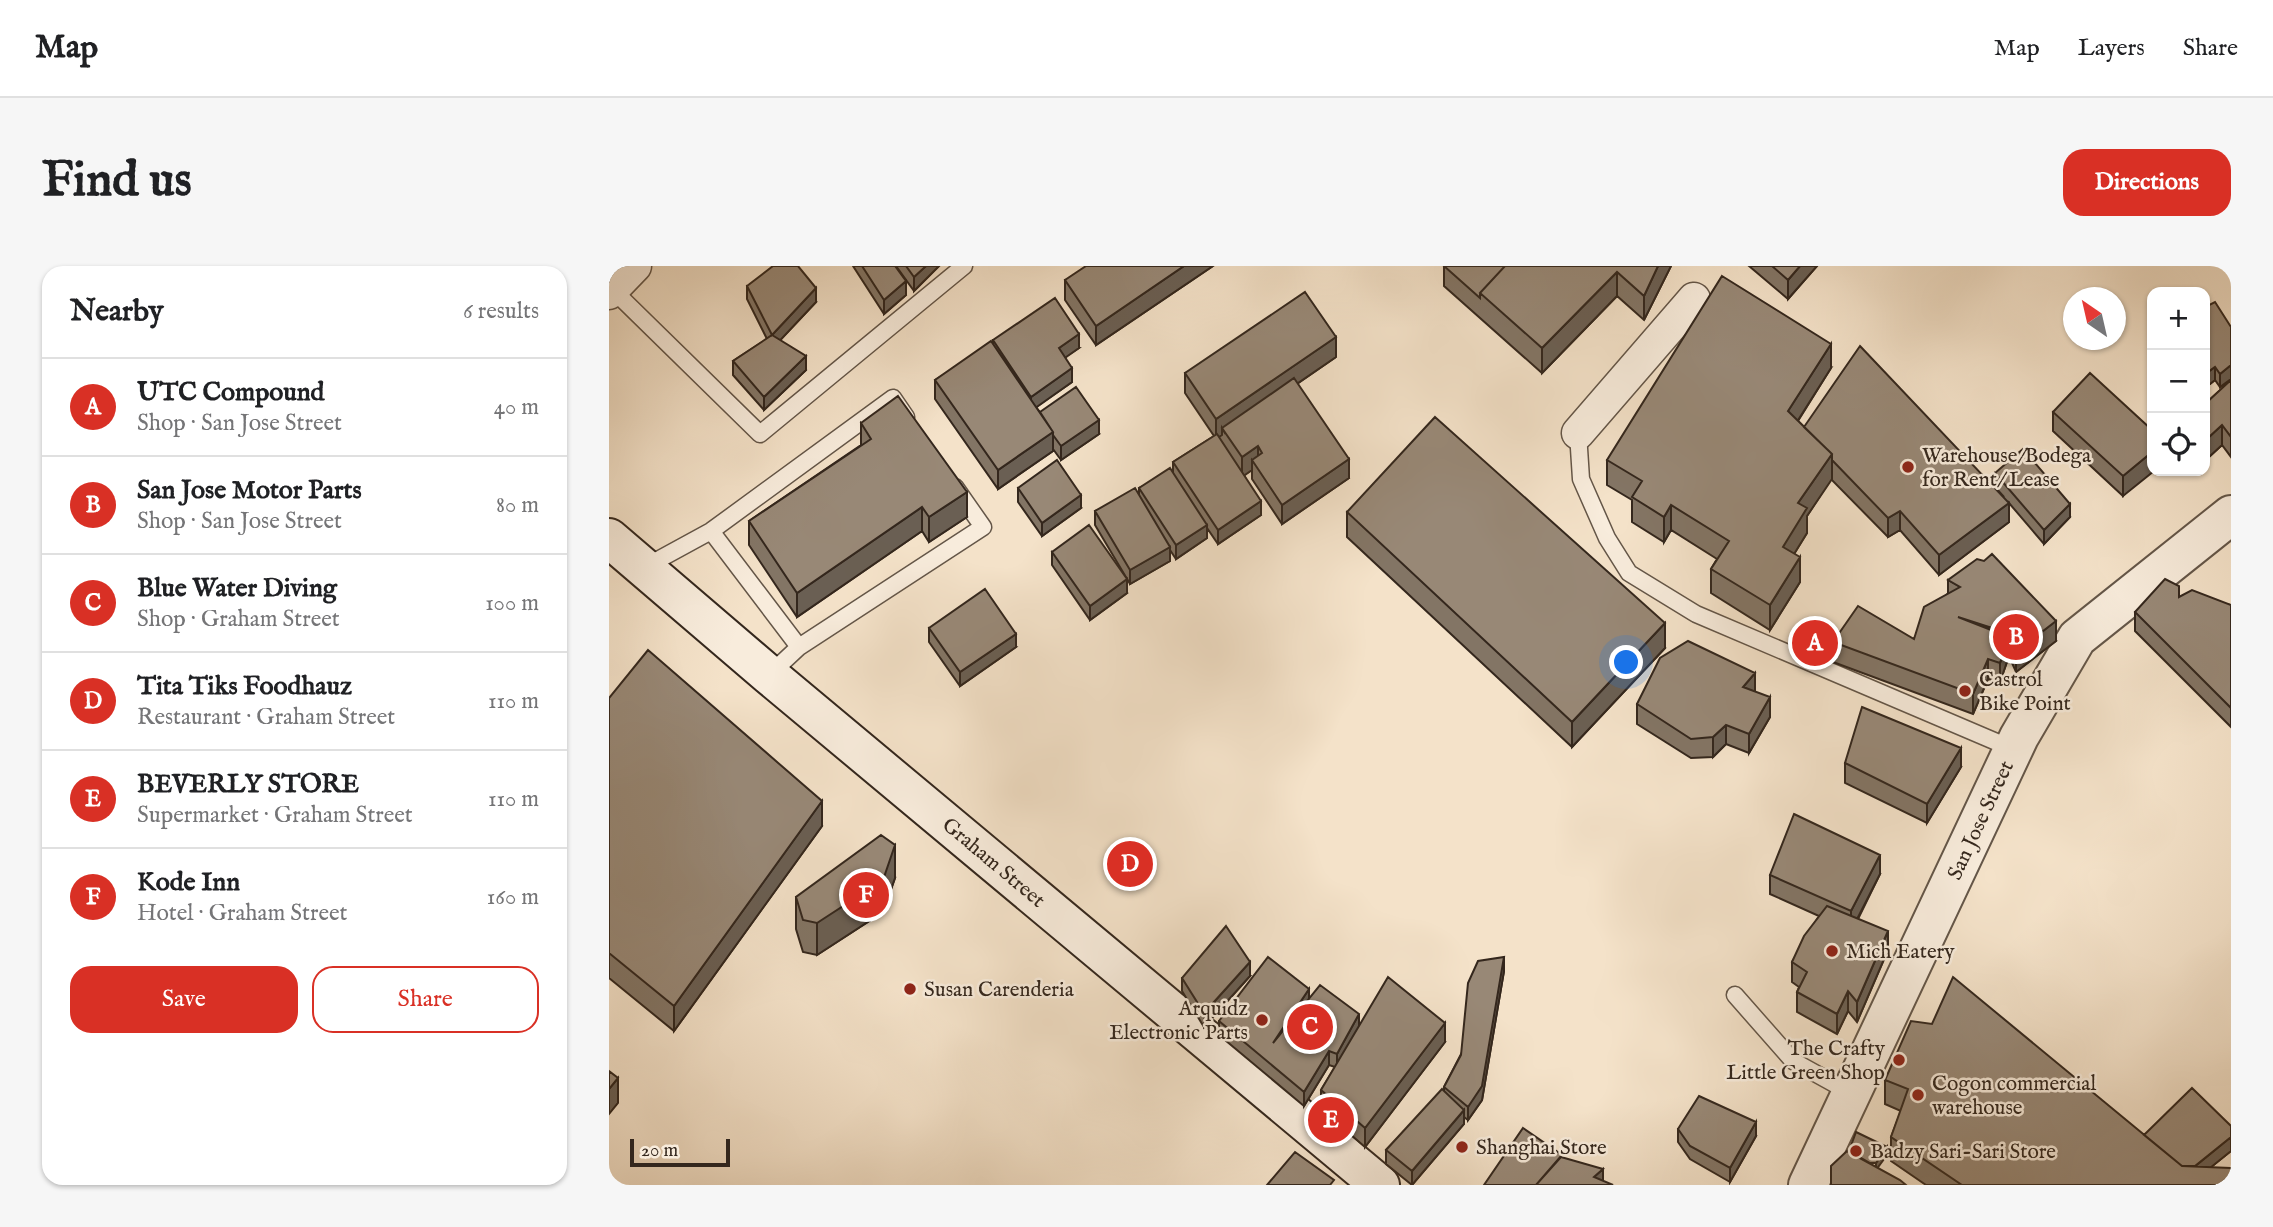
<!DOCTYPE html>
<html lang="en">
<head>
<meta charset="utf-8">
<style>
	:root { --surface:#fff; --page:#f6f6f6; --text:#202124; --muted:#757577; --line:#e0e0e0; --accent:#d93025 }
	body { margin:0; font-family:"IM FELL English",serif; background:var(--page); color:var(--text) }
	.controls { position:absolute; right:21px; top:21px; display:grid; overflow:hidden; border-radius:14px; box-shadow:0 2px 5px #0004 }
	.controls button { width:63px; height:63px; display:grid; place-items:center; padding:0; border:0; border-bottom:2px solid var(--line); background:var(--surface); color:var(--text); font:35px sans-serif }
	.compass { position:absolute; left:1454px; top:21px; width:63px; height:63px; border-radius:50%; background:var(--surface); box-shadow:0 2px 5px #0004; rotate:326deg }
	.scale { position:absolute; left:21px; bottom:18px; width:100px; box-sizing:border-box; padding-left:7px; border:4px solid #34271d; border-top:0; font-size:19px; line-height:24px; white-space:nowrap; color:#34271d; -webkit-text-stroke:5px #f8ecdc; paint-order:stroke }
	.you { position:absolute; left:1018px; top:397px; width:24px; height:24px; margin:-18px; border:5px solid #fff; border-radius:50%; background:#1a73e8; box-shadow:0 0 0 10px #1a73e833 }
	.badge { display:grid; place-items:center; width:46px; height:46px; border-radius:50%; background:var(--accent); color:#fff; font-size:23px; font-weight:700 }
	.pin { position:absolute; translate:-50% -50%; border:4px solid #fff; box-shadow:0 2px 7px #0006 }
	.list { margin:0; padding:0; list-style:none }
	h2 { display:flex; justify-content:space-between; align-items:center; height:91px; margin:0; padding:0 28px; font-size:30px }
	h2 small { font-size:23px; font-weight:400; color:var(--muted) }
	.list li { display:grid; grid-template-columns:46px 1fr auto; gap:21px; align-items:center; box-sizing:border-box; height:98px; padding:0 28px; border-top:2px solid var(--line) }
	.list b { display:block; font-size:26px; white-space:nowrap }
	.list p { margin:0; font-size:23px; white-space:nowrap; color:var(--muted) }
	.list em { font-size:23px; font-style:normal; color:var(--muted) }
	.actions { display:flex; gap:14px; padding:21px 28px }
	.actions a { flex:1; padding:16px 0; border:2px solid var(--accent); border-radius:21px; text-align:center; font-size:24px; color:var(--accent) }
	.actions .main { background:var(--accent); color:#fff }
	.icon { flex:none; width:38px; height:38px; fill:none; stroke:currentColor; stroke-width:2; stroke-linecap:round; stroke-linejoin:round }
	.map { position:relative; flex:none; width:1622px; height:919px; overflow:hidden; border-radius:21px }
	header { display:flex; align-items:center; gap:42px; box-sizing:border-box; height:98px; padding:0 35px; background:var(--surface); border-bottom:2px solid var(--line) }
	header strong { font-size:33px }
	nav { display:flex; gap:38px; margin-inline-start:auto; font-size:24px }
	.intro { display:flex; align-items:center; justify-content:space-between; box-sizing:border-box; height:168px; padding:0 42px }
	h1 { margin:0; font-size:49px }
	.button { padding:18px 32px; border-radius:21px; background:var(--accent); color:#fff; font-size:24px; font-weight:700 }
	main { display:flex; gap:42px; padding:0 42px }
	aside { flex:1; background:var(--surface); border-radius:21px; box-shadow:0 2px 5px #0004 }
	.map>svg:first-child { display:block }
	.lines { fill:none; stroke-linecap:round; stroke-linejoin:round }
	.service-casing { stroke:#645648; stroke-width:19 }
	.minor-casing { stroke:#645648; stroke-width:35 }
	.tertiary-casing { stroke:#645648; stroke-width:42 }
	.secondary-casing { stroke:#34271d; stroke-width:42 }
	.service { stroke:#f8ecdc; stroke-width:16 }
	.minor { stroke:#f8ecdc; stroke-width:32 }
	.tertiary { stroke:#f8ecdc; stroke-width:38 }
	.secondary { stroke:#f8ecdc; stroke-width:38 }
	.wall { fill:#837565; stroke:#34271d; stroke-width:2 }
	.shaded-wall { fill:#6a5f53; stroke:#34271d; stroke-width:2 }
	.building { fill:#988876; stroke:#34271d; stroke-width:2 }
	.poi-dot { fill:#8f2418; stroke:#f8ecdc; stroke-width:2.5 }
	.labels { text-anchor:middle; stroke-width:5; stroke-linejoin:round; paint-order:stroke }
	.poi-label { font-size:21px; fill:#34271d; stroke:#f8ecdc; text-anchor:start }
	.street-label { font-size:21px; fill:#34271d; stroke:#f8ecdc }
</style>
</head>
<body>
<header>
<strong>Map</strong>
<nav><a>Map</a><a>Layers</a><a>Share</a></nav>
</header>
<div class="intro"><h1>Find us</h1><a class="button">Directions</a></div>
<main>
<aside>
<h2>Nearby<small>6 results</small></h2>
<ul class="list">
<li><span class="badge">A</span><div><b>UTC Compound</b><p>Shop · San Jose Street</p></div><em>40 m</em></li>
<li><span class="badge">B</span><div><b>San Jose Motor Parts</b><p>Shop · San Jose Street</p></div><em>80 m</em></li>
<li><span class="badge">C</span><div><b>Blue Water Diving</b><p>Shop · Graham Street</p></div><em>100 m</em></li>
<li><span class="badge">D</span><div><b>Tita Tiks Foodhauz</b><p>Restaurant · Graham Street</p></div><em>110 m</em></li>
<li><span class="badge">E</span><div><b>BEVERLY STORE</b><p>Supermarket · Graham Street</p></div><em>110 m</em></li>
<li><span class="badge">F</span><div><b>Kode Inn</b><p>Hotel · Graham Street</p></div><em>160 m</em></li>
</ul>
<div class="actions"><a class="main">Save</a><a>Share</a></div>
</aside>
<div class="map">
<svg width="1622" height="919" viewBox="0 0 1622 919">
	<rect width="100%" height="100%" fill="#f4e2c9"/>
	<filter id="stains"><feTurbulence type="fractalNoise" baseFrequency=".00286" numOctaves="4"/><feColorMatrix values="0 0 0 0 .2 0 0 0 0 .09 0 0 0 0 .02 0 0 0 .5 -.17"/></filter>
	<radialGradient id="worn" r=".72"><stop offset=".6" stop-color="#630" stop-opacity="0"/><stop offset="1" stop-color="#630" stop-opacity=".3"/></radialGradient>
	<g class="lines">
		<g class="service-casing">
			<path id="service" d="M4,24l147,144 204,-168
				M969,167l3,46 26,59 22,35 67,41 317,135
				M102,265l88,116
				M36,301l66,-36 182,-133 13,19
				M160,409l30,-28 184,-120 -28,-40
				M1126,729l58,66 58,32"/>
		</g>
		<g class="minor-casing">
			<path id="minor" d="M0,27l26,-27
				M969,167l116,-134"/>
		</g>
		<g class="tertiary-casing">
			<path id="tertiary" d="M1199,919l211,-448 58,-99 154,-123"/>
		</g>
		<g class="secondary-casing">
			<path id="secondary" d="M0,272l160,137 611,510"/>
		</g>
		<use href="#service" class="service"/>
		<use href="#minor" class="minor"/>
		<use href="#tertiary" class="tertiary"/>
		<use href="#secondary" class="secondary"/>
	</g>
	<path class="wall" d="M244,0h42l11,29 -22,19z
		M287,0h43l-25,25z
		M604,0l-117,79 -31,-45v-20z
		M835,0h227l-27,54 -27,-24 -75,77 -98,-87z
		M1140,0h68l-29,33z
		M138,20l69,16 -36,38 26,30 -42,40 -31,-35v-14l34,-22 -20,-40z
		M1596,41l26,20v52l-11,8 -5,-7 -10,8z
		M384,74l86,8 -14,9 7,25 -36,25 4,5 59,22 -38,26 -8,-11v2l-55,38 -63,-90v-19l58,-36z
		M727,91l-39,27 52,94 -67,46 -30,-45v-9l-8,5 17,40 -43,29 -11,-16v10l-31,21 -6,-9v11l-40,23 -35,-59v-14l44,-17v-6l34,-15v-11l41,-26 -29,-43v-20z
		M1222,102l-33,53 6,6 200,70 -9,-10v-14l75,44 -26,27 -35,-41v19l-70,53 -39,-45 -12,7 -57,-58 -24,37v17l-13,21 6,28 -30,48 -59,-37v-24l6,-10 -46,-29 -7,12 -32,-20v-22l-25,-15v-25z
		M1622,114v77l-9,-12 -13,12 -4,-3v-50z
		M1444,146l99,18 -29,66 -70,-65z
		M252,157l106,94 -38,25 -7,-11 -125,86 -48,-72v-24l112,-76z
		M409,222l63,20 -39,28 -24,-34z
		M738,246l318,136 -93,99 -225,-210z
		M443,286l75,41 -37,27 -38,-55z
		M1339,314l108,61 -40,31 -7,-16 -9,26 -12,-3 -15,35 -140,-52v-20l81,-3 34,-46z
		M1570,331l52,8v122l-96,-96v-19z
		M320,362l87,19 -56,39 -31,-44z
		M1146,426l15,25 -21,36 -23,-9 -13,13 -22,1 -54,-34v-20z
		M0,432l213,128 -148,205 -65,-53z
		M1236,497l116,4 -34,56 -82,-40z
		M1271,608l-22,45 30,31 -31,72 -9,-11 -11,23 -40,-22v-20l2,-5 -7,-5v-20l27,-46 -49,-22v-19z
		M286,612l-12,34 -66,43 -14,-3 -7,-23v-32z
		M895,705l-22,129 -14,20 -4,-3v7l-52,61 -26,-21v-14l58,-59v-4z
		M641,710l-46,51 -22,-36v-13z
		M700,733l50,27 86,16 -80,105 -44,-38v-19l14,-23 -6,-2 -25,41 -85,-71v-14z
		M1276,814l259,55 87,-9v25l-20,16 20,18h-305l-35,-24v-24l10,-26 -16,-7z
		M1069,863l78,7 -26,46 -40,-23 -12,-17z"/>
	<path class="shaded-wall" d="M317,0h13l-25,25v-14z
		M575,0h29l-117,79v-19z
		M1049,0h13l-27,54v-24z
		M1191,0h17l-29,33v-19z
		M1008,6v24l-75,77v-25z
		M297,15v14l-22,19v-14z
		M207,22v14l-44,47v-14z
		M470,68v14l-20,14v-14z
		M727,71v20l-111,76 -3,-5v7l-6,4v-20z
		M1222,78v24l-43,68v-25z
		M197,90v14l-42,40v-13z
		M1622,99v14l-11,8v-13z
		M1606,101v13l-10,8v-14z
		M463,102v14l-41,29v-14z
		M490,154v14l-38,26v-14z
		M1613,159v20l-13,12v-20z
		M444,166v19l-55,38v-19z
		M649,180v20l-6,-6v10l-10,7v-20z
		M1543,186v19h2l-31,25v-20z
		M1223,188v25l-25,37v17l-24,39v-25l15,-44z
		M740,193v19l-67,46v-19z
		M358,226v25l-38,25v-25z
		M472,229v13l-39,28v-13z
		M652,235v14l-43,29v-14z
		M1400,237v19l-70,53v-20z
		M1461,238v13l-26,27v-14z
		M1062,239v25l-7,12v-25z
		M313,241v24l-125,86v-24z
		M1291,245v19l-12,7v-19z
		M598,259v13l-31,21v-14z
		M561,281v14l-40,23v-14z
		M1191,291v25l-30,48v-25z
		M518,313v14l-37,27v-14z
		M1447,355v20l-40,31v-20z
		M1056,357v25l-93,99v-25z
		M407,368v13l-56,39v-14z
		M1400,371v19l-9,26v-19z
		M1379,393v20l-15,35v-20z
		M1146,407v20l-12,-6z
		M1161,431v20l-21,36v-19z
		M1117,459v19l-13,13v-20z
		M1352,482v19l-34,56v-19z
		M213,535v25l-148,205v-25z
		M286,579v33l-12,34 -66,43v-32z
		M1271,589v19l-29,57v-20z
		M1279,665v19l-31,72v-20z
		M895,691v14l-22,129 -14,20v-13z
		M641,696v14l-46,51v-14z
		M700,723v14l-36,40z
		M1239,725v20l-11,23v-20z
		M750,748v14l-22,40v-14z
		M836,757v19l-80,105v-19z
		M720,785v14l-25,41v-14z
		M9,812v25l-9,11v-25z
		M855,844v14l-52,61v-14z
		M1147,856v14l-26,46v-14z
		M1622,871v14l-42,34 -7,-8z
		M1278,881v8l-11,15v-7z
		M994,903v16l-9,-8z"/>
	<path class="building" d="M164,0h25l18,22 -44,47 -25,-49z
		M253,0h33l11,15 -22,19z
		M297,0h20l-12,11z
		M477,0h98l-88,60 -31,-46z
		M835,0h61l-25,27v5z
		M896,0h153l-14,30 -27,-24 -75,76 -62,-55z
		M1163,0h28l-12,14z
		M1113,10l109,68 -43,67 44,43 -34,49 9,5 -24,39 17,10 -30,48 -59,-36 18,-28 -58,-36 -7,12 -32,-20 10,-16 -35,-21z
		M696,26l31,45 -120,82 -31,-46z
		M446,32l24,36 -20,14 13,20 -41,29 -38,-57z
		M1606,36l16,25v38l-11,9 -5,-7 -10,7v-67z
		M163,69l34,21 -42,41 -31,-36z
		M382,75l62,91 -55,38 -63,-90z
		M1251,80l149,157 -70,52 -39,-44 -12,7 -56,-58v-6l-28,-27z
		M1481,107l62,57v22l-29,24 -70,-64z
		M685,112l55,81 -67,46 -30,-45 10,-7 -4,-7 -16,11 -20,-29z
		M1622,114v57l-9,-12 -13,12 -4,-2v-31z
		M467,121l23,33 -38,26 -8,-11v-3l-13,-20z
		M289,130l69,96 -38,25 -7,-10 -125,86 -48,-72 122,-82 -10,-16z
		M826,151l230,206 -93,99 -225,-210z
		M608,168l44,67 -43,29 -45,-68z
		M1414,183l47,55 -26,26 -49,-57z
		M448,194l24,35 -39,28 -24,-35z
		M561,202l37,57 -31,20 -37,-57z
		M526,222l35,59 -40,23 -35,-59z
		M480,259l38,54 -37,27 -38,-54z
		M1383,288l64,67 -40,31 -8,-19 -50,-16 51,20 -9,26 -12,-4 -15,35 -140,-52 25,-36 56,33 10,-32 36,-20 -12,-7 29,-21 7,2z
		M1556,313l14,7v11l13,-7 39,15v103l-96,-96z
		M376,323l31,45 -56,38 -31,-44z
		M1079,375l67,32 -12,14 27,10 -21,37 -23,-9 -13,12 -22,2 -54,-35 23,-46z
		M39,384l174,151 -148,205 -65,-53v-255z
		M1253,441l99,41 -34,56 -82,-41z
		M1185,548l86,41 -29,56 -81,-36z
		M272,569l14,10 -12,35 -66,43 -14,-3 -7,-23z
		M1218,640l61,25 -31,71 -9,-11 -11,23 -40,-22 10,-20 -15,-10 12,-26z
		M617,660l24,36 -46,51 -22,-35z
		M659,691l41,32 -36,54 47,-58 39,29 -22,40 -8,-3 -25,41 -85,-71z
		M895,691l-22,129 -14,21 -24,-20 17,-32 7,-72 10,-22z
		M779,711l57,46 -80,105 -44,-38z
		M1344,711l229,189 49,2v17h-269l-71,-48 17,-48 -23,-9 26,-59 21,3z
		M0,805l9,7 -9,11z
		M1583,822l39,38v11l-36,29h-13l-38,-31z
		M833,823l22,21 -52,61 -26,-21z
		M1090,830l57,26 -26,46 -40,-22 -12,-17z
		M914,862l39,27 -26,30h-52z
		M1247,866l31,15 -11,16h-6l-21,-12z
		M1238,885l53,29 6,5h-75v-19z
		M686,886l39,28 -4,5h-63z
		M952,891l42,12 -9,8 19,8h-77z"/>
	<g class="poi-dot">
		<circle cx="1299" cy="201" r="7"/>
		<circle cx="1356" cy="425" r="7"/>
		<circle cx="1223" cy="685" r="7"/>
		<circle cx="301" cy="723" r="7"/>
		<circle cx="653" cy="754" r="7"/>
		<circle cx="1290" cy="794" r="7"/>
		<circle cx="1309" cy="829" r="7"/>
		<circle cx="853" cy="881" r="7"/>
		<circle cx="1247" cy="885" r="7"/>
	</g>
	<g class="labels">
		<g class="poi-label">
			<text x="1313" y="196">Warehouse/Bodega<tspan x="1313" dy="24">for Rent/ Lease</tspan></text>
			<text x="1370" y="420">Castrol<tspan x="1370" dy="24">Bike Point</tspan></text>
			<text x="1237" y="692">Mich Eatery</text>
			<text x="315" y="730">Susan Carenderia</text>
			<text x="639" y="749" text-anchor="end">Arquidz<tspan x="639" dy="24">Electronic Parts</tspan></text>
			<text x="1276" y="789" text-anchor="end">The Crafty<tspan x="1276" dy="24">Little Green Shop</tspan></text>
			<text x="1323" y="824">Cogon commercial<tspan x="1323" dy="24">warehouse</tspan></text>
			<text x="867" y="888">Shanghai Store</text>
			<text x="1261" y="892">Badzy Sari-Sari Store</text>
		</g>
		<g class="street-label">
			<text transform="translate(1371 554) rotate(-65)" y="7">San Jose Street</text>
			<text transform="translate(385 596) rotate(40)" y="7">Graham Street</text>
		</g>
	</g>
	<rect width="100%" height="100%" filter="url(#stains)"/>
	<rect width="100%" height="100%" fill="url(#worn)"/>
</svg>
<div class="controls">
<button>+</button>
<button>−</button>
<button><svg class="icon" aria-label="locate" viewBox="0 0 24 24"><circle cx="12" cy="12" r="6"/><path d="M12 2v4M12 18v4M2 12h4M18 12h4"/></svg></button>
</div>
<svg class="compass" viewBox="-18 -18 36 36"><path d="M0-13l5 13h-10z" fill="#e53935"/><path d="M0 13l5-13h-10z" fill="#757577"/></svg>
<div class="scale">20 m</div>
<div class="you"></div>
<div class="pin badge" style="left:1206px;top:377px">A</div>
<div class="pin badge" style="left:1407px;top:371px">B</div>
<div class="pin badge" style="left:701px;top:761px">C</div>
<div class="pin badge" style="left:521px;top:598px">D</div>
<div class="pin badge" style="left:722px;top:854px">E</div>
<div class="pin badge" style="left:257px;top:629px">F</div>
</div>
</main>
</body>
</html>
